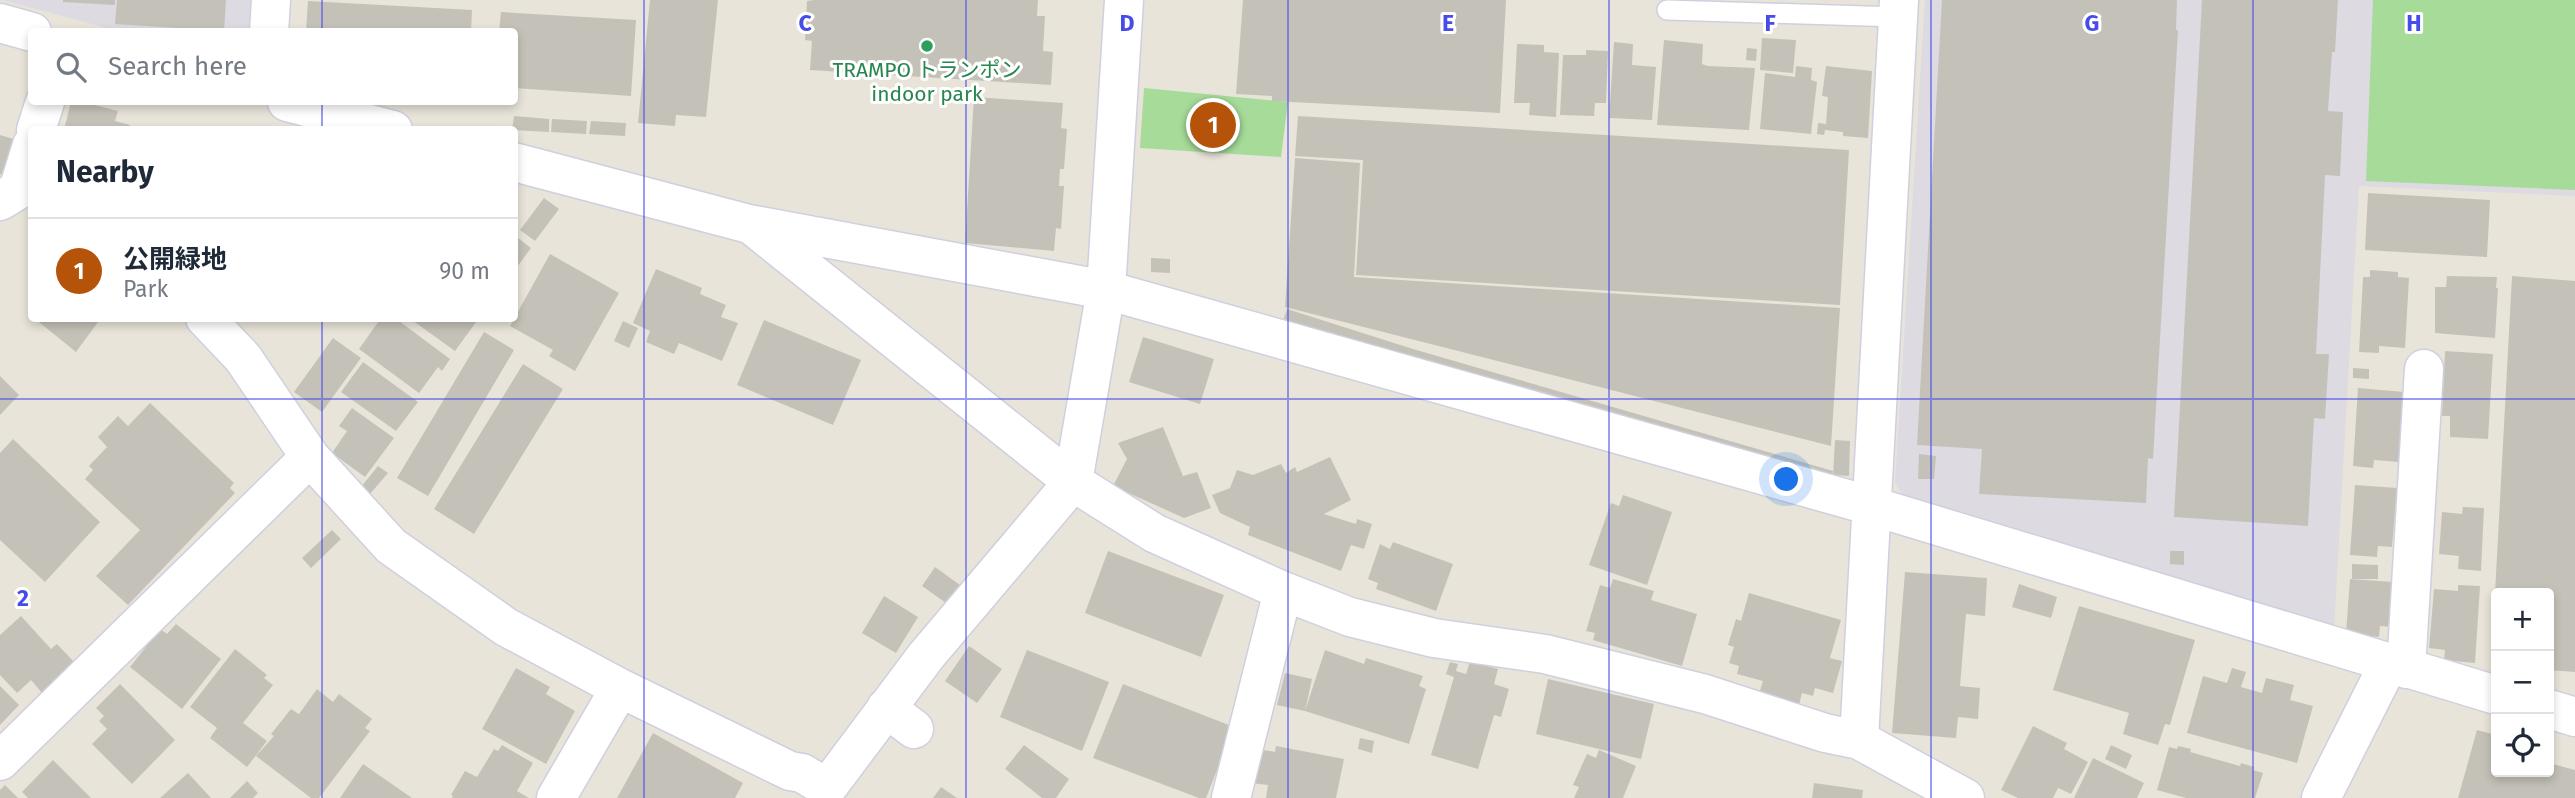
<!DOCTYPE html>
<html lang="en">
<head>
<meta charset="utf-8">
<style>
	:root { --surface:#fff; --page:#f2f2f3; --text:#1f2937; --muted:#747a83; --line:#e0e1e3; --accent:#b45309 }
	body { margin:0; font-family:"Fira Sans","Noto Sans JP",sans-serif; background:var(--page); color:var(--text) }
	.controls { position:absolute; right:21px; bottom:21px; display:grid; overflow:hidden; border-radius:7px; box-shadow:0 4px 10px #0003 }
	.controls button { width:63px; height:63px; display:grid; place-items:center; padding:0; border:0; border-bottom:2px solid var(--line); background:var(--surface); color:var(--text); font:35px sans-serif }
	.you { position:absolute; left:1787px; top:480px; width:24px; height:24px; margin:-18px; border:5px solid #fff; border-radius:50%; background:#1a73e8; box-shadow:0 0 0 10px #1a73e833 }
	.badge { display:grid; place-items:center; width:46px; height:46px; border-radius:50%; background:var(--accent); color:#fff; font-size:23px; font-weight:700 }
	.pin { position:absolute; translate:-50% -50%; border:4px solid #fff; box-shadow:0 2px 7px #0006 }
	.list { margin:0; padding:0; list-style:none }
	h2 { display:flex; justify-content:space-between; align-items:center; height:91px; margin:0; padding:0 28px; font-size:30px }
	h2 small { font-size:23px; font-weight:400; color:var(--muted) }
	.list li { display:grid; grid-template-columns:46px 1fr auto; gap:21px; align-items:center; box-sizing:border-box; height:105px; padding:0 28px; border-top:2px solid var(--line) }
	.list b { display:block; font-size:26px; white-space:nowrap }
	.list p { margin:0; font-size:23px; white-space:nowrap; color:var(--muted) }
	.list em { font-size:23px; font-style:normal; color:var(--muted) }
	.icon { flex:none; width:38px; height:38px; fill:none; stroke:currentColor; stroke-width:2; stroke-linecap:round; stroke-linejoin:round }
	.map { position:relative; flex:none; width:2575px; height:798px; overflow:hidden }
	.search { position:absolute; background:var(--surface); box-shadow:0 4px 10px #0003; left:28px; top:28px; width:490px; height:77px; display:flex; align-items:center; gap:18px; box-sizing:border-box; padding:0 24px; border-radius:7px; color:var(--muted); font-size:26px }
	.panel { position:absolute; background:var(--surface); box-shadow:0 4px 10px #0003; left:28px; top:126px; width:490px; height:196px; border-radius:7px }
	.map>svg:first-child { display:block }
	.industrial { fill:#dddae1 }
	.green { fill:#a6db9a }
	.building { fill:#c4c2b8 }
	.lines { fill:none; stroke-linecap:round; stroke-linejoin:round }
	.service-casing { stroke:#cfd0df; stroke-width:22 }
	.minor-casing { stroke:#cfd0df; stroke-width:41 }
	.service { stroke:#fff; stroke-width:19 }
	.minor { stroke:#fff; stroke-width:38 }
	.grid { fill:none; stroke:#464be9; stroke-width:2; stroke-opacity:0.55 }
	.leisure-dot { fill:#2e9e5b; stroke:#fff; stroke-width:2.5 }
	.labels { text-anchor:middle; stroke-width:6; stroke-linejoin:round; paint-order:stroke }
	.leisure-label { font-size:21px; fill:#27864d; stroke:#fff }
	.grid-label { font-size:23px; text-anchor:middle; font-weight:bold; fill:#464be9; stroke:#fff; stroke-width:6; stroke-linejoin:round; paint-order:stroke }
</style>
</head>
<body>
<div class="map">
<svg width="2575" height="798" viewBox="0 0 2575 798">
	<rect width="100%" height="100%" fill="#e8e4d9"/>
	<path class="industrial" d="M3,0h255l-2,32 -138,-1z
		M1925,0h650v196l-216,-10 -25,442 -425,-121 -14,-25z"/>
	<path class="green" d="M2373,0h202v190l-209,-9z
		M1144,88l144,14 -7,55 -141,-9z"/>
	<path class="building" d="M63,0h52v5l-52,-3z
		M117,0h109l-2,31 -109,-7z
		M650,0h68l-12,117 -30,-2 -1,11 -37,-3z
		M814,0h224l-1,16h8l-2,35 10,1 -2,33 -241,-15 2,-29 -7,-1 2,-39z
		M1243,0h263l-6,113 -228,-12v-5l-36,-2z
		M1942,0h235l-1,30h2l-25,429 -5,-1 -2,45 -167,-9 3,-45 -65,-4z
		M2202,0h136l-3,52h-3l-4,59 15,1 -3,64 -15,-1 -9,179h13l-4,65 -11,-1 -6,108 -134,-9z
		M308,1l164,9 -1,22h-165z
		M501,12l135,8 -5,76 -117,-8v-56h-15z
		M1762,38l34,2 -3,33 -33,-3z
		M1664,40l39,4 -1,20 6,2 47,2 -6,62 -92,-5z
		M1614,42l19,2 -1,21 24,2 -4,53 -43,-2z
		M1517,44l27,1v7l15,1 -3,64 -27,-2 1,-12h-16z
		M1747,48l10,1 -1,12 -10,-1z
		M1586,50l22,1 -2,52h-11l-1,13 -34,-1 3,-60h23z
		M1796,66l16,2 -1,12 6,2 -6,52 -51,-5 5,-56 30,4z
		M1826,66l46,5 -4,67 -25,-2v-4l-18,-2 -1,5 -7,-1 1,-11 8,1 2,-27 -6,-1z
		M974,97l89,6 -2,25 6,1 -3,40h-4l-1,17h5l-3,43 -5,-1 -2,23 -89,-8z
		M71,102h12l35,9 -3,10 15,4 -1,5h-65z
		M514,116l35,3v13l-37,-2z
		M1298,116l551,34 -9,155 -484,-30 7,-115 -68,-4z
		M552,119l35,2 -1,13 -35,-2z
		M591,121l35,2 -1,13 -36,-2z
		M0,135l17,5 -13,36 -4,-2z
		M1295,158l65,5 -6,114 486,31 -9,138 -546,-139z
		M2368,193l122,7 -3,57 -122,-7z
		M544,198l15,11 -24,32 -15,-11z
		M514,235l17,13 -17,23z
		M550,254l69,39 -44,78 -26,-15 4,-6 -43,-24z
		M1151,258l19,1v14l-19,-1z
		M656,269l46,19 -2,6 26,11 -5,12 17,6 -16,38 -43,-18 -5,11 -28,-12 4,-11 -17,-8z
		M2370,270l28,2v5l11,1 -4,70 -26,-2v7l-20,-1 4,-75h7z
		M2447,276l50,1 -1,11h2l-3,50 -60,-5v-46h11z
		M2512,276l63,5v391l-26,-2v-77h-54z
		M1287,309l126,40 420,122 -3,13 -547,-163z
		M34,318h67l-25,34z
		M381,318h14l55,41 -8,12 -4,-4 -19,26 -60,-44z
		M409,318h70l-24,33z
		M764,320l97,40 -28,65 -96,-40z
		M623,321l15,7 -9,20 -15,-7z
		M484,332l30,18 -86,146 -31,-18z
		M1143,337l71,22 -14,45 -71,-22z
		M333,338l28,20 -39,54 -28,-20z
		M2445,351l48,3 -5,85 -38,-2v-21h-8z
		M363,362l55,40 -22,29 -55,-39z
		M523,364l40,25 -89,145 -40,-25z
		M2353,368l16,1v10l-16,-1z
		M0,376l19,19 -19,20z
		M2358,388l46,4 -5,70 -25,-2 -1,8 -20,-2z
		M150,403l84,80 -4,5 5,5 -107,112 -32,-29 44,-46 -55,-51 8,-9 -4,-4 18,-19 -9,-10 20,-21 10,10z
		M352,408l42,30 -29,39 -33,-24 15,-22 -8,-5z
		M1163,427l20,49 14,-4 14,36 -27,10 -71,-32 14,-27 -9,-16z
		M13,439l87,83 -55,60 -45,-42v-87z
		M1835,440l15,1 -1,35 -16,-1z
		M1919,454l17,2 -2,23h-16z
		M1330,457l21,43 -27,14 32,10 1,-5 15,5 -8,25 -13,-4 -10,26 -93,-36 2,-8 -30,-14 -8,-18 18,-7 7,-18 16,5 28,-11 5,9 9,-6 2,5z
		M378,466l10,7 -18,21 -9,-7z
		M2355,485l42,3 -5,59 -14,-1 -1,11 -27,-2z
		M1623,495l49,17 -25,73 -58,-20 22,-62 8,3z
		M2463,507l21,1 -3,63 -23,-2 1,-13 -20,-2 3,-42 20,2z
		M332,530l9,9 -30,29 -9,-10z
		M1393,542l60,22 -17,47 -60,-22 2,-6 -10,-4 12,-35 10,5z
		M1108,551l116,44 -23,62 -116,-44z
		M2170,551h14v14l-14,-1z
		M2352,564l26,1v14h-26z
		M935,567l25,18 -14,18 -24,-17z
		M1905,572l82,6 -2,38 -19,-2 -6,72 20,2 -2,31 -20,-2 -2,21 -64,-5z
		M1613,579l41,12 -3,9 46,14 -15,52 -89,-26 2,-7 -9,-2 14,-46 10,3z
		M2350,579l44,3 -3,45 -11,-1 -1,11 -33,-4z
		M2019,584l38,13 -6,21 -39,-11z
		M2458,585l22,1 -5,77 -31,-3 1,-10 -16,-2 5,-59 24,2z
		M1749,593l92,27 -11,38 12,3 -9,32 -18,-5 -2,8 -11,-3 -3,12 -40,-11 4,-13 -26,-7 2,-8 -10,-3 5,-16 -6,-2 8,-26 5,2z
		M884,596l34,21 -22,36 -34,-20z
		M2079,606l116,34 -25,85 -5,-1 -7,21 -35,-11 6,-21 -76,-23z
		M2494,610h2v43h-4z
		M21,616l30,33 6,-5 18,19 -33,30 -11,-13 -14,13 -17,-18v-40z
		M176,624l45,35 -39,50 -52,-42 30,-38 7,5z
		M969,646l33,23 -25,34 -32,-22z
		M235,649l32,26 -3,3 9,7 -30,38 24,18 -20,26 -37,-29 7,-10 -27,-21z
		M1027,650l82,32 -27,69 -82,-34z
		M1325,650l39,14 2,-6 57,18 -4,10 7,3 -17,55 -104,-33z
		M1470,661l28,8 -4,15 15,5 -8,28 -7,-2 -16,54 -47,-14 23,-78 -8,-3 4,-12 8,2 -2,7 10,3z
		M516,668l34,19 -4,7 29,17 -29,53 -64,-35z
		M2232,668l14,4 -5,15 21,6 4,-15 28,7 -4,15 23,6 -16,57 -110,-30 16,-57 24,7z
		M1285,673l27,6 -7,32 -28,-6z
		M1548,679l106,25 -13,55 -105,-25z
		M120,684l55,56 -43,44 -40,-40 15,-15 -8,-8 5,-5 -8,-8z
		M1123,684l111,43 -28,71h-7l-106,-40z
		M0,686l19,19 -19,20z
		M317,689l16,13 6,-8 33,25 -7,9 5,3 -51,67h-8l-55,-42 18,-20 -3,-2 20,-25 8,5z
		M2033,726l34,17 -3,6 24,13 -17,32 -13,-6 -5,10h-35l-17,-8z
		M2477,730l19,5v37h53v-9l26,7v28h-117z
		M653,733l90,50 -8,15h-118z
		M1360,738l14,3 -2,12 -14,-4z
		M502,745l31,18 -16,28 12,7h-77l1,-2 -2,-1 14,-24 12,6 17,-28 4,2z
		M1024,745l45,34 -13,19h-14l-37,-29z
		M2111,745l21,10 -6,14 -21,-10z
		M1276,746l68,13 -8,39h-70l2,-13 -17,-2 7,-34 17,3z
		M2178,746l13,3 -1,3 50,14 1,-3 13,4 -1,3 10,3 -8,25h-69l-29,-8 12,-43 8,2z
		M1599,750l37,16 -13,32h-49l5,-11 -6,-2 14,-31 9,4z
		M2093,758l51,25 -7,15h-63z
		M53,760l38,38h-63l-6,-6z
		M363,764l49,34h-72z
		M188,773l23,25h-51z
		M247,781l11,12 -5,5h-23z
		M1814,783l49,7 -1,8h-50z
		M5,785l13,13h-18v-8z
		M941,787l16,11h-24z"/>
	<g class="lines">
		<g class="service-casing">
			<path id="service" d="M1667,10l231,7"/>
		</g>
		<g class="minor-casing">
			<path id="minor" d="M0,23l32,9
				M269,32l2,-32
				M287,102l106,28
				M36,130l9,-28
				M514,162l235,62 357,66 766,216 624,189
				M0,201l18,-11 14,-45
				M754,227l319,255 81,51 129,58 67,26 84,21 111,16 160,40 120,39 34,7 106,58
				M205,318l38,40 67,99 81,89 115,81 114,61 170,83 12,2 25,15 99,-132 147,-174 33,-192 18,-290
				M2406,669l18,-300
				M886,708l28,21
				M2549,709l26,8
				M1859,740l40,-740
				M0,761l310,-304
				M556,798l64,-110
				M1231,798l52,-207
				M2321,798l68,-135"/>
		</g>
		<use href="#service" class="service"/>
		<use href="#minor" class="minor"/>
	</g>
	<path class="grid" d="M322,0v32M644,0v798M966,0v798M1288,0v798M1609,0v798M1931,0v798M2253,0v798M322,102v28M322,318v480M0,399h2575"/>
	<circle class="leisure-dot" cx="927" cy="46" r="7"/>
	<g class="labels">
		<g class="leisure-label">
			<text x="927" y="77">TRAMPO トランポン<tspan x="927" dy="24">indoor park</tspan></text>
		</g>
	</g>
	<g class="grid-label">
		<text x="805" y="31">C</text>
		<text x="1127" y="31">D</text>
		<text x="1448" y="31">E</text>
		<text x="1770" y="31">F</text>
		<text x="2092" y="31">G</text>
		<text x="2414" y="31">H</text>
		<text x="23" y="606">2</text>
	</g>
</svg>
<div class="controls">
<button>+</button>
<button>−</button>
<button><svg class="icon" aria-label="locate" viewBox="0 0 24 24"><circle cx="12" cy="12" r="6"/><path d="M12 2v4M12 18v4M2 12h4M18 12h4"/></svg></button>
</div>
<div class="you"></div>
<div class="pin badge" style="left:1213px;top:125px">1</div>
<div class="search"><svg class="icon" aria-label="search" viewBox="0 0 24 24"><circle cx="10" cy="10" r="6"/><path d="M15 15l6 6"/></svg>Search here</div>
<section class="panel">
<h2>Nearby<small></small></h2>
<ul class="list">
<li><span class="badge">1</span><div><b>公開緑地</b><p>Park</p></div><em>90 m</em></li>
</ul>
</section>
</div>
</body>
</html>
